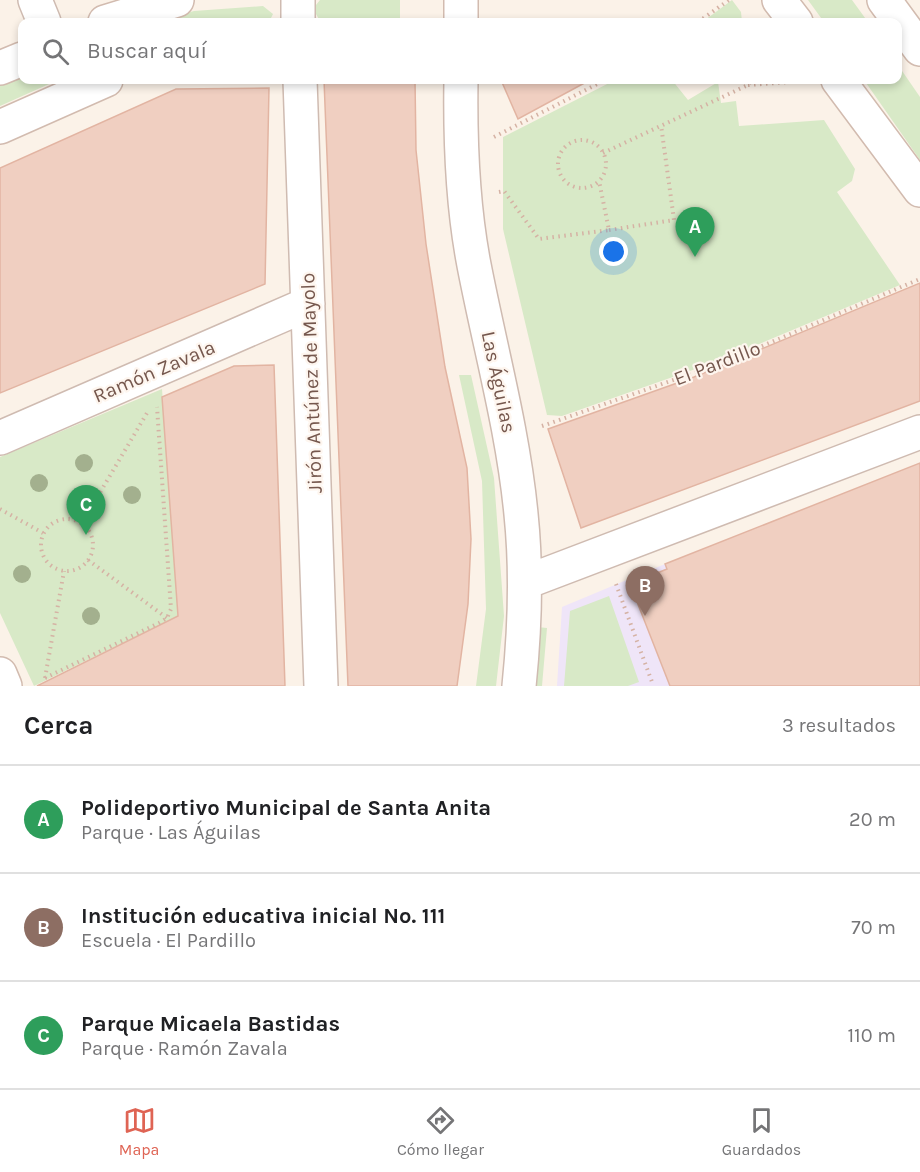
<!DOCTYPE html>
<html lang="es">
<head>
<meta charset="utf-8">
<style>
	:root { --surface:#fff; --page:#f2f2f2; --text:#202124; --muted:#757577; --line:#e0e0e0; --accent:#df6454 }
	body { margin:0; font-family:Karla,sans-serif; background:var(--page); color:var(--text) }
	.you { position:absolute; left:614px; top:252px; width:21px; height:21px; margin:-15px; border:4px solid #fff; border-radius:50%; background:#1a73e8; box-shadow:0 0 0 9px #1a73e833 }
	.badge { display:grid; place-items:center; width:39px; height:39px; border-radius:50%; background:var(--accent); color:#fff; font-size:20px; font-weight:700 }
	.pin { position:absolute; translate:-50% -50px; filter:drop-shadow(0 2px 3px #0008) }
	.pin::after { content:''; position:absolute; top:32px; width:21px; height:18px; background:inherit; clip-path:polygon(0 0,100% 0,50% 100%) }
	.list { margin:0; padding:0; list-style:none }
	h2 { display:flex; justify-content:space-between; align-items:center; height:78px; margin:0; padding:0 24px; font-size:26px }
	h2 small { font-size:20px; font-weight:400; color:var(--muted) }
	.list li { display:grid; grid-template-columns:39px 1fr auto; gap:18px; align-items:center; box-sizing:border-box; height:108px; padding:0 24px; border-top:2px solid var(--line) }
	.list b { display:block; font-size:22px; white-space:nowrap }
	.list p { margin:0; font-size:20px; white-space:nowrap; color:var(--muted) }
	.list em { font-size:20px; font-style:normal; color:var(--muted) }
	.icon { flex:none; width:33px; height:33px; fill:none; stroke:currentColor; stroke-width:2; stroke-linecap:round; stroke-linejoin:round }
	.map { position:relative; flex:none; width:920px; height:686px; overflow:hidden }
	.search { position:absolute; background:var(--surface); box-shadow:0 3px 9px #0003; left:18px; right:18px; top:18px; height:66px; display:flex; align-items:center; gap:15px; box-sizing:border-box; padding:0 21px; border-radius:12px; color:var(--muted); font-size:22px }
	.sheet { height:402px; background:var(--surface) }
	nav { display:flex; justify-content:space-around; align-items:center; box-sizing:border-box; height:84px; border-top:2px solid var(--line); background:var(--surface); font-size:16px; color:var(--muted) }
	nav a { display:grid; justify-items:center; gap:3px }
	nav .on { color:var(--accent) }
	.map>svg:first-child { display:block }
	.education { fill:#efe5f8 }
	.green { fill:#d8e9c7 }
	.building { fill:#f0cfc1; stroke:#e2b4a2; stroke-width:1.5 }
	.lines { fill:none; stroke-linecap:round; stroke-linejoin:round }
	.street-casing { stroke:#cfbbb1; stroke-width:36 }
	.secondary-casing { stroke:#d2bbaf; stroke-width:36 }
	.path { stroke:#d5b2a4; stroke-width:4; stroke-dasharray:1.5 4.5; stroke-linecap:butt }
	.street { stroke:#fff; stroke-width:33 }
	.secondary { stroke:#fff; stroke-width:33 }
	.tree { fill:#a3b08e }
	.labels { text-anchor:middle; stroke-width:4.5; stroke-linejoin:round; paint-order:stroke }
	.street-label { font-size:20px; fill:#75574d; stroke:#fef6ef }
</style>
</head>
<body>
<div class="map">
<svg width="920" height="686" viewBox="0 0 920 686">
	<rect width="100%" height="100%" fill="#fbf2e8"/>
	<path class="education" d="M665,564l48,122h-156l5,-79z"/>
	<path class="green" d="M320,0h80v20l-80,1 -4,-7v-9z
		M732,0l9,12 1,10h-36l-1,-2z
		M808,0h44l16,22h-44z
		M263,6l10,8 -4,8h-115l40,-11z
		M898,65l22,32v63l-56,-80h34z
		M22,75v5h36l-58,26v-21z
		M615,80h57l16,20 30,-18 3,21 15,-2 3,25 85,-6 31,49 -3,12 -15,11 63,93 -179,75 -159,56 -15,-1 -44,-186v-92z
		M459,375h12l23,103 10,138 -8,70h-20l10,-77 -4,-128z
		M162,389l16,227 -144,70 -34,-73v-156z
		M609,596l30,86 -11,4h-64l6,-75z
		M537,627l10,1 -5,58h-9z"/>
	<path class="building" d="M324,80h91l1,70 10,94 19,123 22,101 4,71 -3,65 -11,82h-109z
		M501,80h89l-72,39z
		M269,88l-4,196 -265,109v-225l176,-79z
		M920,283v118l-339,127 -33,-99 146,-52z
		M274,365l11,321h-248l141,-70 -16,-219 72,-31z
		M920,463v223h-250l-40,-102 37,-15 -2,-5z"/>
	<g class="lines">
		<g class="street-casing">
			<path id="street" d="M35,0l9,22
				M298,0v22
				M300,80l21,606
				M461,80c-1,62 1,123 13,185 16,83 39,165 47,249 6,58 4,114 -2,172
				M0,438l308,-134
				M526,582l394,-150"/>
		</g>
		<g class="secondary-casing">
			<path id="secondary" d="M461,0v22
				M779,0l17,22
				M884,0l36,49
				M105,22l72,-22
				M0,68l22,-9
				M838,80l82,110
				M0,127l106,-47
				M0,674l5,12"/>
		</g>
		<path class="path" d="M698,22l31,-22
			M748,85l56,-4
			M494,137l111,-57
			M558 164a24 24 0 1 1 48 0a24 24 0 1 1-48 0Z
			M603,153l145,-68 4,-5
			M499,192l5,-1 35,48 70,-9 -10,-49
			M609,230l65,-10 -13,-95
			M542,426l180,-63 198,-84
			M0,509l43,24
			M41 545a26 26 0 1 1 52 0a26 26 0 1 1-52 0Z
			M82,523l65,-110
			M88,560l79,58
			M616,584l36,98
			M45,678l114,-55 8,-5 4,-9 -14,-202
			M45,678l19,-107"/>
		<use href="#street" class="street"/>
		<use href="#secondary" class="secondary"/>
	</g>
	<g class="tree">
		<circle cx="84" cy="463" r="9"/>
		<circle cx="39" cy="483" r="9"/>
		<circle cx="132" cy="495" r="9"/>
		<circle cx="22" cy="574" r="9"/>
		<circle cx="91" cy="616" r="9"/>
	</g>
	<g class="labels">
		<g class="street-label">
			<text transform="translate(717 363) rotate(-21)" y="7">El Pardillo</text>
			<text transform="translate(154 371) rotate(-23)" y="7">Ramón Zavala</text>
			<text transform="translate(499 382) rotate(78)" y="7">Las Águilas</text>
			<text transform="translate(311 383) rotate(-92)" y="7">Jirón Antúnez de Mayolo</text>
		</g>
	</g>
</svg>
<div class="you"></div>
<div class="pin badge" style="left:695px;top:257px;background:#2e9e5b">A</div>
<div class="pin badge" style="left:645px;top:616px;background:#8d6e63">B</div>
<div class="pin badge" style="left:86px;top:535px;background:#2e9e5b">C</div>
<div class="search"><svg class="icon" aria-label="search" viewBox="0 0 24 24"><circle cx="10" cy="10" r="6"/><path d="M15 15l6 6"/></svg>Buscar aquí</div>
</div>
<section class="sheet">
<h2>Cerca<small>3 resultados</small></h2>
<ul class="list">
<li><span class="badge" style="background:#2e9e5b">A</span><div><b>Polideportivo Municipal de Santa Anita</b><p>Parque · Las Águilas</p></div><em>20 m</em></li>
<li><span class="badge" style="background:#8d6e63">B</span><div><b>Institución educativa inicial No. 111</b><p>Escuela · El Pardillo</p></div><em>70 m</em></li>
<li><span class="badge" style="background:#2e9e5b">C</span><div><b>Parque Micaela Bastidas</b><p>Parque · Ramón Zavala</p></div><em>110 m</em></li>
</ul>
</section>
<nav>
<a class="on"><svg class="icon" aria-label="map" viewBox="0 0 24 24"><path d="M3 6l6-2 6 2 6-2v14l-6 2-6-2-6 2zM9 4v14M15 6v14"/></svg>Mapa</a>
<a><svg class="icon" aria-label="directions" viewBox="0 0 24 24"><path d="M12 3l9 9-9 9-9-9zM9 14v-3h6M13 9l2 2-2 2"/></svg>Cómo llegar</a>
<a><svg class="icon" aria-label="saved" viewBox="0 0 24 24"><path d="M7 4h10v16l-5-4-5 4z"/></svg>Guardados</a>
</nav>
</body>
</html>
